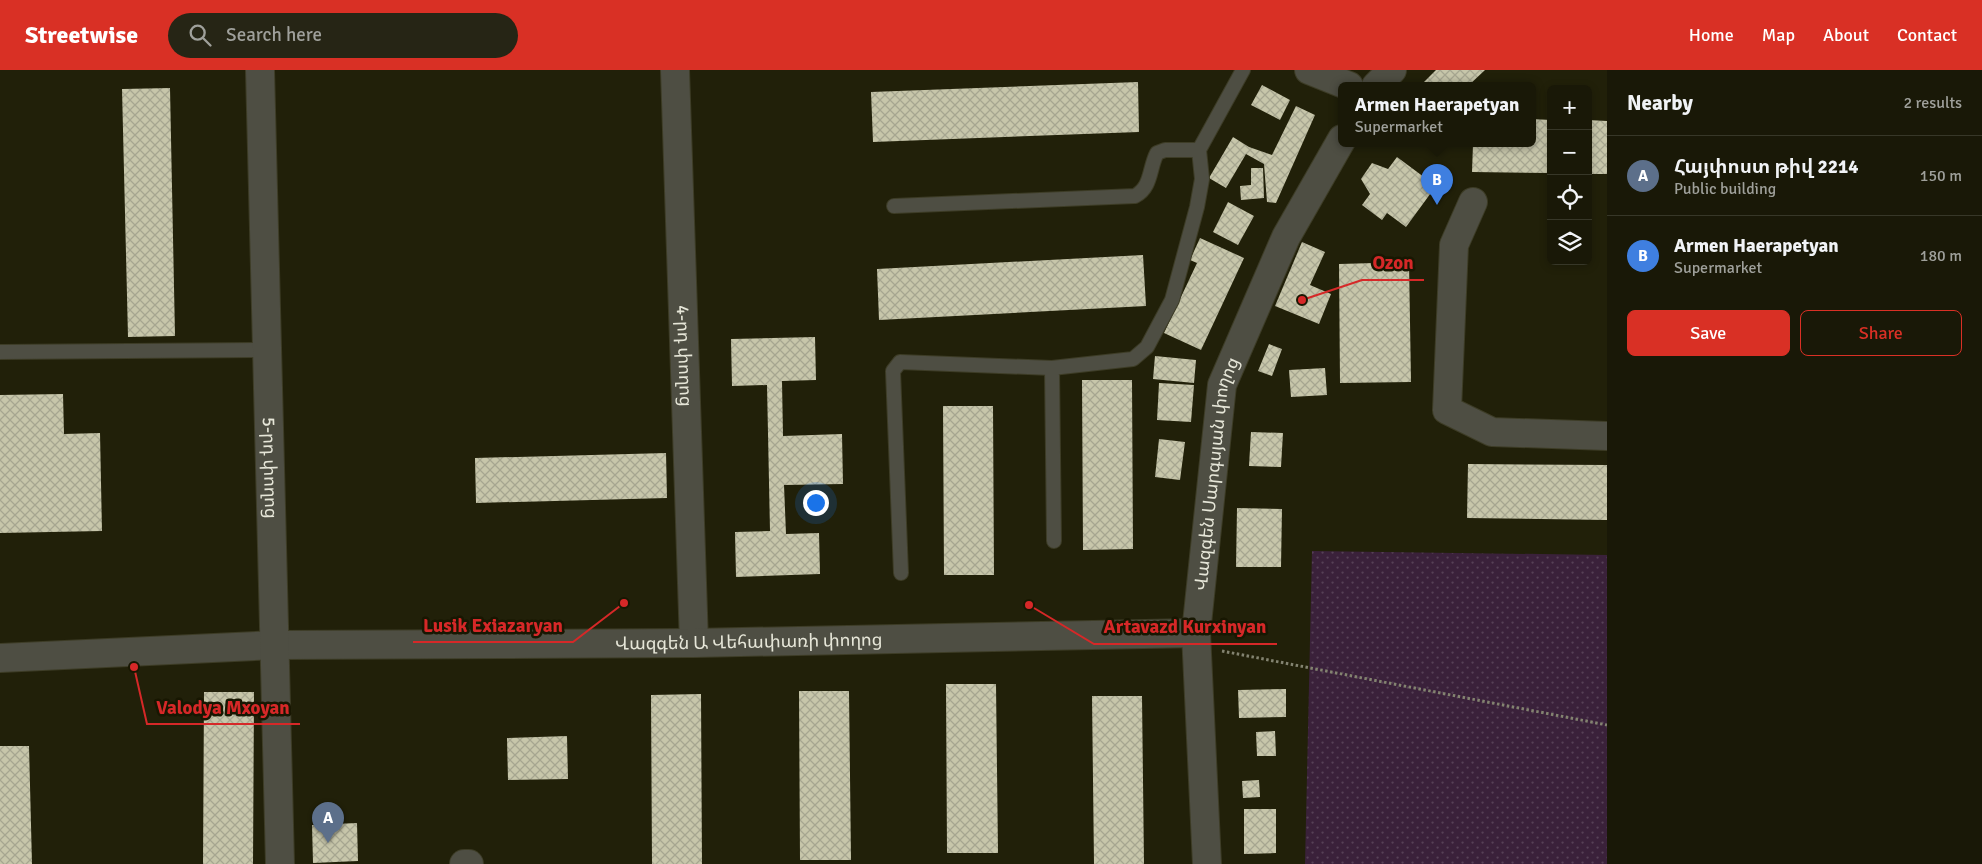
<!DOCTYPE html>
<html lang="en">
<head>
<meta charset="utf-8">
<style>
	:root { --surface:#191807; --page:#262515; --text:#f1f3f6; --muted:#9fa09b; --line:#373728; --accent:#d93025 }
	body { margin:0; font-family:Signika,"Noto Sans Armenian",sans-serif; background:var(--page); color:var(--text) }
	.controls { position:absolute; right:15px; top:15px; display:grid; overflow:hidden; border-radius:8px; box-shadow:0 2px 8px #0003 }
	.controls button { width:45px; height:45px; display:grid; place-items:center; padding:0; border:0; border-bottom:1px solid var(--line); background:var(--surface); color:var(--text); font:25px sans-serif }
	.you { position:absolute; left:815px; top:432px; width:18px; height:18px; margin:-12px; border:4px solid #fff; border-radius:50%; background:#1a73e8; box-shadow:0 0 0 8px #1a73e833 }
	.badge { display:grid; place-items:center; width:32px; height:32px; border-radius:50%; background:var(--accent); color:#fff; font-size:16px; font-weight:700 }
	.pin { position:absolute; translate:-50% -41px; filter:drop-shadow(0 1px 2px #0008) }
	.pin::after { content:''; position:absolute; top:26px; width:18px; height:15px; background:inherit; clip-path:polygon(0 0,100% 0,50% 100%) }
	.popup { position:absolute; left:1338px; top:12px; width:198px; height:65px; box-sizing:border-box; display:grid; place-content:center; border-radius:8px; background:var(--surface); filter:drop-shadow(0 1px 4px #0005); font-size:16px; white-space:nowrap; color:var(--muted) }
	.popup b { font-size:19px; color:var(--text) }
	.popup::after { content:''; position:absolute; left:50%; top:100%; margin-left:-10px; border:10px solid transparent; border-top-color:var(--surface) }
	.list { margin:0; padding:0; list-style:none }
	h2 { display:flex; justify-content:space-between; align-items:center; height:65px; margin:0; padding:0 20px; font-size:21px }
	h2 small { font-size:16px; font-weight:400; color:var(--muted) }
	.list li { display:grid; grid-template-columns:32px 1fr auto; gap:15px; align-items:center; box-sizing:border-box; height:80px; padding:0 20px; border-top:1px solid var(--line) }
	.list b { display:block; font-size:19px; white-space:nowrap }
	.list p { margin:0; font-size:16px; white-space:nowrap; color:var(--muted) }
	.list em { font-size:16px; font-style:normal; color:var(--muted) }
	.actions { display:flex; gap:10px; padding:15px 20px }
	.actions a { flex:1; padding:11px 0; border:1px solid var(--accent); border-radius:8px; text-align:center; font-size:18px; color:var(--accent) }
	.actions .main { background:var(--accent); color:#fff }
	.icon { flex:none; width:28px; height:28px; fill:none; stroke:currentColor; stroke-width:2; stroke-linecap:round; stroke-linejoin:round }
	.map { position:relative; flex:none; width:1607px; height:794px; overflow:hidden }
	header { display:flex; align-items:center; gap:30px; box-sizing:border-box; height:70px; padding:0 25px; background:var(--accent); color:#fff }
	header strong { font-size:24px }
	nav { display:flex; gap:28px; margin-inline-start:auto; font-size:18px }
	.search { width:350px; height:45px; background:var(--page); display:flex; align-items:center; gap:12px; box-sizing:border-box; padding:0 18px; border-radius:28px; color:var(--muted); font-size:19px }
	main { display:flex }
	aside { flex:1; background:var(--surface) }
	.map>svg:first-child { display:block }
	.green { fill:url(#green-dots) }
	.building { fill:url(#building-cross-hatch) }
	.lines { fill:none; stroke-linecap:round; stroke-linejoin:round }
	.service-casing { stroke:#3d3c26; stroke-width:16 }
	.minor-casing { stroke:#3d3c26; stroke-width:30 }
	.tertiary-casing { stroke:#3d3c26; stroke-width:30 }
	.path { stroke:#838370; stroke-width:3; stroke-dasharray:2.5 2.5; stroke-linecap:butt }
	.service { stroke:#4e4e43; stroke-width:14 }
	.minor { stroke:#4e4e43; stroke-width:28 }
	.tertiary { stroke:#4e4e43; stroke-width:28 }
	.labels { text-anchor:middle; stroke-width:5; stroke-linejoin:round; paint-order:stroke }
	.street-label { font-size:18px; fill:#e6e6d8; stroke:#181702 }
	.leader { fill:none; stroke:#d62828; stroke-width:2 }
	.callout-dot { fill:#d62828; stroke:#181702; stroke-width:2 }
	.callout-label { font-size:19px; text-anchor:middle; font-weight:bold; fill:#d62828; stroke:#181702; stroke-width:5; stroke-linejoin:round; paint-order:stroke }
</style>
</head>
<body>
<header>
<strong>Streetwise</strong>
<div class="search"><svg class="icon" aria-label="search" viewBox="0 0 24 24"><circle cx="10" cy="10" r="6"/><path d="M15 15l6 6"/></svg>Search here</div>
<nav><a>Home</a><a>Map</a><a>About</a><a>Contact</a></nav>
</header>
<main>
<div class="map">
<svg width="1607" height="794" viewBox="0 0 1607 794">
	<defs>
		<pattern id="green-dots" width="8" height="8" patternUnits="userSpaceOnUse" patternTransform="scale(1.25)"><rect width="8" height="8" fill="#3a213a"/><path d="M2 2h.1M6 6h.1" fill="none" stroke="#564156" stroke-width="1.8" stroke-linecap="round"/></pattern>
		<pattern id="building-cross-hatch" width="8" height="8" patternUnits="userSpaceOnUse" patternTransform="scale(1.25)"><rect width="8" height="8" fill="#c7c6aa"/><path d="M0 0l8 8M0 8l8-8" fill="none" stroke="#a6a690"/></pattern>
	</defs>
	<rect width="100%" height="100%" fill="#212009"/>
	<path class="green" d="M1312,481l295,4v309h-302z"/>
	<path class="building" d="M1436,0h49l-17,16h-48z
		M1138,12l1,50 -266,10 -2,-50z
		M1262,15l28,15 -10,20 -29,-15z
		M170,18l5,248 -47,1 -6,-248z
		M1296,36l19,9 -39,88 -9,-1 -3,-38 -18,-10 -20,34 -17,-10 24,-41 16,10 23,8z
		M1532,49l19,1v53l-79,-1 1,-28h59z
		M1588,50l19,1v53h-19z
		M1397,87l39,29 -30,41 -19,-14 -5,7 -20,-15 8,-11 -9,-15 11,-16 16,6z
		M1251,98h12l1,30 -23,2 -1,-14 11,-1z
		M1228,132l26,14 -16,29 -25,-13z
		M1200,168l44,20 -43,92 -37,-17 33,-70 -7,-3z
		M1302,172l23,10 -15,33 21,9 -12,30 -44,-18z
		M1143,185l3,51 -267,14 -2,-51z
		M1409,192l2,120 -71,1 -1,-119z
		M815,267l1,43 -34,1 1,55 59,-2 1,50 -59,1 2,49 33,-1 1,41 -84,3 -1,-45 35,-1 -3,-146 -35,1 -1,-47z
		M1269,274l13,5 -10,27 -14,-5z
		M1155,286l41,4 -2,23 -41,-4z
		M1325,298l2,27 -36,2 -2,-27z
		M1082,310h50l1,169 -50,1z
		M1159,313l35,2 -3,37 -34,-2z
		M63,324l1,40 36,-1 2,98 -102,2v-138z
		M943,336h50l1,169h-50z
		M1251,362l32,1 -2,34 -32,-1z
		M1159,369l26,3 -5,38 -25,-3z
		M666,383l1,45 -191,5 -1,-45z
		M1468,394l139,1v55l-140,-2z
		M1237,438l45,1 -1,58h-45z
		M946,614h50l2,169h-51z
		M1286,619v28l-47,1 -1,-28z
		M799,621h50l2,169h-51z
		M204,622h50l-1,172h-50z
		M701,624l1,170h-50l-1,-169z
		M1092,626h50l2,168h-50z
		M1275,661l1,25h-19l-1,-24z
		M567,666l1,43 -60,1 -1,-42z
		M0,676h29l3,118h-32z
		M1259,710l1,17 -17,1 -1,-17z
		M1244,739h32v44l-32,1z
		M357,753l1,38 -45,2 -1,-38z"/>
	<g class="lines">
		<g class="service-casing">
			<path id="service" d="M894,136l241,-10c17,-9 14,-28 22,-43l8,-3h34l44,-80
				M0,282l267,-2
				M1052,298l2,173
				M901,503l-8,-202 7,-9 152,6 81,-9 14,-12 25,-47 25,-93 5,-28 -3,-29"/>
		</g>
		<g class="minor-casing">
			<g id="minor">
				<path id="s1" d="M675,0l19,573"/>
				<path d="M1473,132l-19,43 -7,165 45,22 115,4"/>
				<path id="s2" d="M0,588l276,-13 418,-2 502,-10"/>
				<path d="M464,794h5"/>
			</g>
		</g>
		<g class="tertiary-casing">
			<g id="tertiary">
				<path id="s3" d="M260,0l20,794"/>
				<path d="M1309,0l40,16"/>
				<path d="M1376,16l16,-16"/>
				<path id="s4" d="M1207,794l-11,-231 26,-248 64,-148 56,-98"/>
			</g>
		</g>
		<path class="path" d="M1222,581l385,74"/>
		<use href="#service" class="service"/>
		<use href="#minor" class="minor"/>
		<use href="#tertiary" class="tertiary"/>
	</g>
	<g class="labels">
		<g class="street-label">
			<text dy="6" stroke="none"><textPath href="#s1" startOffset="286">4-րդ փողոց</textPath></text>
			<text dy="6" stroke="none"><textPath href="#s3" startOffset="398">5-րդ փողոց</textPath></text>
			<text dy="6" stroke="none"><textPath href="#s4" startOffset="392">Վազգեն Սարգսյան փողոց</textPath></text>
			<text dy="6" stroke="none"><textPath href="#s2" startOffset="749">Վազգեն Ա Վեհափառի փողոց</textPath></text>
		</g>
	</g>
	<path class="leader" d="M1302 230L1362 210H1424M624 533L573 572H413M1029 535L1094 574H1277M134 597L147 654H300"/>
	<g class="callout-dot">
		<circle cx="1302" cy="230" r="5"/>
		<circle cx="624" cy="533" r="5"/>
		<circle cx="1029" cy="535" r="5"/>
		<circle cx="134" cy="597" r="5"/>
	</g>
	<g class="callout-label">
		<text x="1393" y="199">Ozon</text>
		<text x="493" y="562">Lusik Exiazaryan</text>
		<text x="1185" y="563">Artavazd Kurxinyan</text>
		<text x="223" y="644">Valodya Mxoyan</text>
	</g>
</svg>
<div class="controls">
<button>+</button>
<button>−</button>
<button><svg class="icon" aria-label="locate" viewBox="0 0 24 24"><circle cx="12" cy="12" r="6"/><path d="M12 2v4M12 18v4M2 12h4M18 12h4"/></svg></button>
<button><svg class="icon" aria-label="layers" viewBox="0 0 24 24"><path d="M12 4l9 5-9 5-9-5zM3 14l9 5 9-5"/></svg></button>
</div>
<div class="you"></div>
<div class="pin badge" style="left:328px;top:773px;background:#5c6f8a">A</div>
<div class="pin badge" style="left:1437px;top:135px;background:#3f7fe0">B</div>
<div class="popup"><b>Armen Haerapetyan</b>Supermarket</div>
</div>
<aside>
<h2>Nearby<small>2 results</small></h2>
<ul class="list">
<li><span class="badge" style="background:#5c6f8a">A</span><div><b>Հայփոստ թիվ 2214</b><p>Public building</p></div><em>150 m</em></li>
<li><span class="badge" style="background:#3f7fe0">B</span><div><b>Armen Haerapetyan</b><p>Supermarket</p></div><em>180 m</em></li>
</ul>
<div class="actions"><a class="main">Save</a><a>Share</a></div>
</aside>
</main>
</body>
</html>
